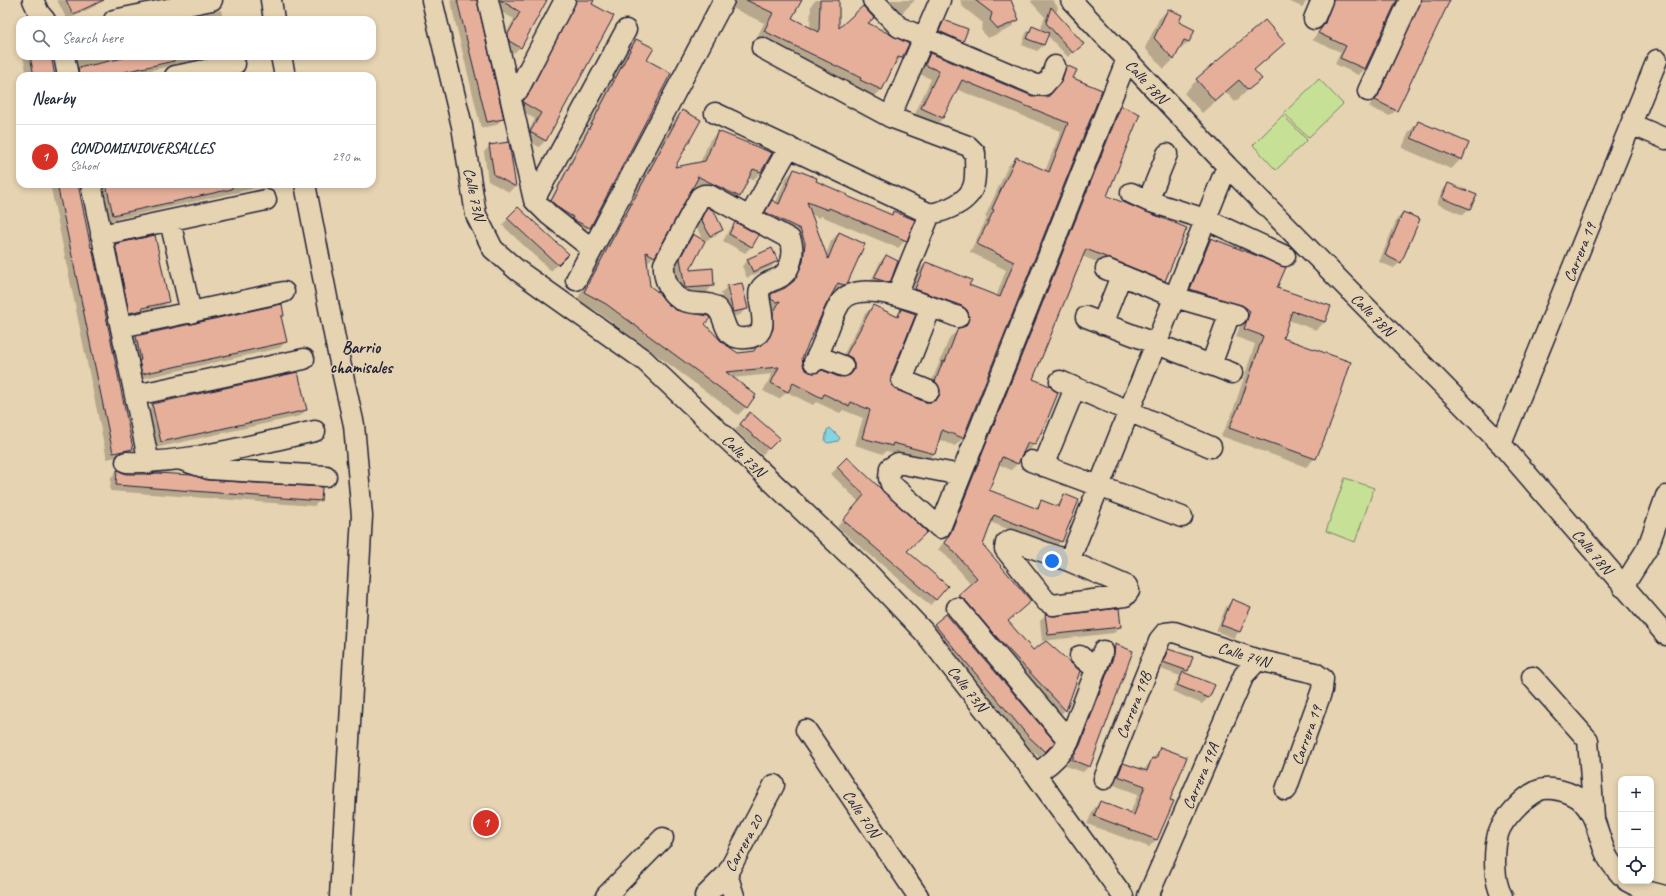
<!DOCTYPE html>
<html lang="en">
<head>
<meta charset="utf-8">
<style>
	:root { --surface:#fff; --page:#f2f2f3; --text:#1f2937; --muted:#747a83; --line:#e0e1e3; --accent:#d93025 }
	body { margin:0; font-family:Caveat,sans-serif; background:var(--page); color:var(--text) }
	.controls { position:absolute; right:12px; bottom:12px; display:grid; overflow:hidden; border-radius:8px; box-shadow:0 2px 6px #0003 }
	.controls button { width:36px; height:36px; display:grid; place-items:center; padding:0; border:0; border-bottom:1px solid var(--line); background:var(--surface); color:var(--text); font:20px sans-serif }
	.you { position:absolute; left:1052px; top:561px; width:14px; height:14px; margin:-10px; border:3px solid #fff; border-radius:50%; background:#1a73e8; box-shadow:0 0 0 6px #1a73e833 }
	.badge { display:grid; place-items:center; width:26px; height:26px; border-radius:50%; background:var(--accent); color:#fff; font-size:13px; font-weight:700 }
	.pin { position:absolute; translate:-50% -50%; border:2px solid #fff; box-shadow:0 1px 4px #0006 }
	.list { margin:0; padding:0; list-style:none }
	h2 { display:flex; justify-content:space-between; align-items:center; height:52px; margin:0; padding:0 16px; font-size:17px }
	h2 small { font-size:13px; font-weight:400; color:var(--muted) }
	.list li { display:grid; grid-template-columns:26px 1fr auto; gap:12px; align-items:center; box-sizing:border-box; height:64px; padding:0 16px; border-top:1px solid var(--line) }
	.list b { display:block; font-size:15px; white-space:nowrap }
	.list p { margin:0; font-size:13px; white-space:nowrap; color:var(--muted) }
	.list em { font-size:13px; font-style:normal; color:var(--muted) }
	.icon { flex:none; width:22px; height:22px; fill:none; stroke:currentColor; stroke-width:2; stroke-linecap:round; stroke-linejoin:round }
	.map { position:relative; flex:none; width:1666px; height:896px; overflow:hidden }
	.search { position:absolute; background:var(--surface); box-shadow:0 2px 6px #0003; left:16px; top:16px; width:360px; height:44px; display:flex; align-items:center; gap:10px; box-sizing:border-box; padding:0 14px; border-radius:12px; color:var(--muted); font-size:15px }
	.panel { position:absolute; background:var(--surface); box-shadow:0 2px 6px #0003; left:16px; top:72px; width:360px; height:116px; border-radius:12px }
	.map>svg:first-child { display:block }
	.green { fill:#c6e096; stroke:#748168 }
	.water { fill:#85d4e1; stroke:#5d8d9f }
	.shadow { fill:#0003 }
	.building { fill:#e5af9a; stroke:#22223b }
	.lines { fill:none; stroke-linecap:round; stroke-linejoin:round }
	.minor-casing { stroke:#22223b; stroke-width:23 }
	.minor { stroke:#e5d3b1; stroke-width:20 }
	.labels { text-anchor:middle; stroke-width:3; stroke-linejoin:round; paint-order:stroke }
	.street-label { font-size:16px; fill:#22223b; stroke:#e5d3b1 }
	.neighbourhood-label { font-size:17px; font-weight:bold; fill:#22223b; stroke:#e5d3b1 }
</style>
</head>
<body>
<div class="map">
<svg width="1666" height="896" viewBox="0 0 1666 896">
	<rect width="100%" height="100%" fill="#e5d3b1"/>
	<filter id="ink" filterUnits="userSpaceOnUse"><feTurbulence type="fractalNoise" baseFrequency=".025" numOctaves="2"/><feDisplacementMap in="SourceGraphic" scale="8" xChannelSelector="R" yChannelSelector="G"/><feConvolveMatrix kernelMatrix="1 2 1 2 8 2 1 2 1" color-interpolation-filters="sRGB"/></filter>
	<g filter="url(#ink)">
		<path class="green" d="M1319,79l24,25 -35,34 -24,-25z
			M1283,115l24,25 -31,30 -23,-25z
			M1345,478l29,10 -19,54 -29,-11z"/>
		<path class="water" d="M830,428l10,10 -2,3 -10,2 -3,-2 2,-11z"/>
		<path class="shadow" d="M57,0h44l-6,6 -28,14z
			M450,0h25l27,119 -6,6 -15,3z
			M492,0h54l-26,47 -6,6 -11,-5 -1,-7 12,-22 -20,-11z
			M572,0h21l-2,5 21,11 -67,125 -6,6 -14,-8 10,-20 -18,-11 5,-5 47,-91z
			M731,0h70l-11,19 20,9 1,-23 5,-5h22v31l29,-8 41,21 -7,14 -8,9 -12,23 -10,10 -19,-12 -97,-47 9,-18 -36,-17z
			M878,0h37l-13,13 -18,14 -15,-19z
			M960,0h50l8,20 -9,9 -21,9 -7,-8 2,-7 -20,-16z
			M1032,0h20l6,7 -2,7 22,34 -10,9 -21,-22 -3,10 -7,6 -15,-6 4,-12 6,-6 13,5 -4,-4 4,-11 -14,-15z
			M1286,0h22l-6,7z
			M1330,0h66l-31,69 -7,6 -23,-11 6,-12 -29,-12 7,-9z
			M1413,0h36l-53,110 -6,6 -21,-9 46,-95z
			M221,10l2,10h-47z
			M1168,10l20,32 -9,9h-2l-4,9 -9,9 -19,-21 14,-29z
			M944,21l18,20 -6,6 -22,-9 4,-11z
			M636,40l10,21 -57,166 -6,7 -37,-26 84,-162z
			M1284,43l-31,28 7,8 -25,23 -9,-10 -24,21 -18,-20 13,-13z
			M930,54l102,43 16,1 6,-8 5,-16 7,-8 6,13 29,12 -138,347 -8,8 -17,-7 -4,15 -8,8 -40,-11 -3,3 -28,-9 8,-27 -20,-8 -3,3 -24,-11 -3,3 -26,-13 -8,7 -16,-8 9,-17 -40,4 14,29 -8,8 -140,-103 -21,-12 98,-181 8,-8 -10,57 27,-5 10,-23 8,-8 43,40 -8,8 -5,-2 -9,18 -8,8 -38,-18 -39,70 -8,8 3,23 27,24 27,13 19,19 16,11 14,-1 10,-9 4,-7v-15l7,-14 -6,1 -4,-6 9,-8 14,-8 8,-11 4,-24 -40,-32 6,-11 8,-8 4,2 10,-25 8,-8 52,27 45,18 3,-3 12,28 -8,8 -77,-32 -2,2 -8,-4 15,41 5,-14 8,-8 8,50 -9,8h-6l-31,67 3,11 4,4 31,5 7,-1 1,-5 -8,-9 26,-49 8,-8 22,11 6,-7 -11,72 7,9 27,12h8l1,-6 -5,-7 22,-53 10,-8 2,-5 -54,-27 10,-26 8,-8 42,23 28,11 10,-27 -36,-18 17,-34 -2,-1 23,-51 8,-8 29,13 16,-40 -105,-42 -13,29 -8,8 -21,-10 17,-37 -14,-6 5,-11z
			M23,56h27l4,20h-27z
			M71,56h145l-91,20h-50z
			M1121,107l-15,90 58,83 -6,7 -76,-31 -50,124 14,39 -12,26 -6,6 -5,-2 -6,15 -6,6 -13,-6 -11,26 48,19 7,-8 14,6 9,-12 -4,46 -6,7 -65,-26 -8,23 48,56 -23,21 25,30 46,19 -13,39 -6,6 -106,-114 19,-17 -29,-33 -5,-2 7,-10 170,-426z
			M1418,122l43,37 -10,10 -49,-21 7,-16z
			M490,146l25,40 -6,6 -21,-11 -4,-29z
			M50,184h27l55,265 -6,6 -19,4z
			M98,184h159l-5,5 -145,32z
			M1449,184l26,11 -5,14 -7,6 -26,-11 5,-14z
			M518,208l49,46 -16,17 -49,-46z
			M708,209l14,20 -6,7 -13,6 -15,29 25,14 -6,7 -28,2 -5,-29 13,-23 6,-6 10,5 -7,-15 5,-11z
			M1404,213l-4,49 -6,6 -15,-6 18,-43z
			M735,224l22,12 -6,11 -6,6 -22,-12 6,-11z
			M1211,239l64,49 50,34 -9,8 -28,-10 -6,18 33,120 -9,9 -85,-31 11,-22 23,-70 -19,-7 6,-17 -59,-23 20,-50z
			M116,245l52,57 -7,6 -23,5 -2,3 -13,2 -14,-67z
			M886,256l3,26 -7,6 -13,-3 11,-23z
			M748,260l29,1 -6,6 -24,11 -5,-12z
			M741,284l5,24 -6,7 -14,3 -5,-25 6,-6z
			M283,315l-2,3 5,23 -6,7 -144,32 -6,-37 6,-6z
			M153,405l153,5 -6,6 -145,32 -9,-37z
			M744,419l34,19 -16,17 -27,-25z
			M847,458l89,141 -6,6 -93,-78 22,-25 -28,-28z
			M117,471l9,3 82,7 112,19 -6,6 -204,-15 1,-14z
			M1232,600l17,8 -10,24 -6,6 -17,-7 10,-24z
			M945,615l100,136 -6,6 -17,-15 -94,-111z
			M1046,615l8,2 66,10 -6,6 -72,8 -2,-20z
			M1115,646l17,6 -43,114 -6,6 -17,-6 8,-14 34,-90 1,-10z
			M1169,650l18,21 -3,3 29,12 -5,12 -6,6 -30,-13 8,-15 -22,-8 4,-12z
			M1161,748l8,53 3,1 -16,38 -7,7 -62,-23 6,-14 7,-8 30,12 8,-20 -27,-10 5,-12 7,-8 20,7z"/>
		<path class="building" d="M66,0h38l-31,14z
			M457,0h20l27,119 -17,3z
			M500,0h47l-26,48 -12,-7 -1,-7 12,-22z
			M576,0h18l-2,4 22,12 -68,125 -16,-9 11,-19 -17,-10 -1,-2 5,-6z
			M746,0h56l-10,18 27,14 1,-32h19v28l24,-22 11,12 -6,5 41,21 -7,14 -4,-1 -16,33 -22,-10 1,-2 -97,-47 9,-18z
			M975,0h36l8,20 -21,9 -8,-9 2,-7z
			M1333,0h64l-32,69 -25,-11 6,-12 -28,-13 7,-10z
			M1421,0h29l-53,111 -22,-11 3,-4z
			M1051,7l33,37 -11,9 -27,-30z
			M1168,9l14,6 -3,7 16,8 -6,12 -5,-2 -10,20 -20,-22z
			M944,20l24,9 -5,13 -24,-11z
			M1265,20l20,23 -31,27 8,9 -14,11 -9,-10 -24,21 -19,-22z
			M1032,26l17,7 -5,12 -17,-6z
			M636,39l18,9 -7,12 24,13 -81,155 -18,-9 1,-2 -10,-6 -12,-10z
			M930,53l102,43 16,1 14,-16 4,-16 11,5 -4,8 29,12 -139,348 -21,-8 -7,24 -42,-11 -1,3 -30,-8 8,-28 -19,-8 -2,4 -25,-12 -2,4 -29,-15 -5,9 -17,-9 8,-16 -53,5 30,23 -9,13 -141,-104 -22,-12 98,-182 19,10 -26,47 30,-6 13,-30 54,22 -11,19 -8,-3 -13,28 -43,-21 1,2 -6,11 -37,68 -9,-5 4,34 8,6 7,9 11,9 32,6 2,2 -5,6 17,18 16,11 16,-2 2,-4 12,-8 5,-10v-16l7,-12 -4,1 -5,-3v-5l14,-6 9,-7 9,-19 2,-19 -5,-14 -35,-17 7,-12 7,4 15,-35 23,9 -1,3 32,14 -1,1 45,19 1,-4 22,9 -8,21 -78,-33 -1,2 -21,-8 21,57 11,-27 26,12 -18,40 -3,1 -6,-2 -12,22 -24,53 2,10 10,5 8,-3 17,7 11,-2 4,-5v-6l-2,-6 -6,-3 27,-50 25,12 3,-8 15,5 -25,62v6l6,8 28,12h5l6,-2 3,-4 1,-6 -5,-8 8,-21 2,1 13,-34 8,-2 3,-10 -2,-6 -5,-4 -47,-17 11,-27 46,18 -3,5 31,12 14,-35 -37,-18 17,-34 -2,-1 24,-52 33,15 19,-49 -106,-43 -19,38 -22,-10 18,-37 -14,-6z
			M30,56h21l4,20h-21z
			M132,56h42v5l-68,15h-27l-1,-8z
			M1121,106l19,8 -33,82 80,32 -22,53 -79,-32 -53,130 17,7 8,7 -11,27 -12,25 -7,-3 -10,22 -16,-7 -13,33 49,19 3,-9 18,7 5,-13 15,6 -17,42 -68,-27 -11,30 48,56 -23,20 25,29 13,-9 34,30 -14,40 -74,-79 -26,-31 -8,-6 19,-17 -28,-32 -5,-3 7,-11z
			M1418,121l51,22 -7,17 -51,-22z
			M509,142l7,45 -22,-12 -5,-30z
			M1448,183l29,12 -7,14 -28,-11z
			M57,184h21l13,64 1,-1 41,202 -20,4z
			M106,184h70v3l14,-3h42v5l-119,26z
			M518,207l51,47 -11,11 -51,-47z
			M707,207l7,4 9,19 -13,6 -9,-17z
			M1403,212l17,7 -19,44 -16,-8z
			M735,222l24,13 -7,12 -23,-13z
			M693,234l12,7 -15,29 23,-2 1,18 -29,2 -5,-30z
			M155,235l14,67 -27,6 1,2 -14,3 -14,-69z
			M1211,238l75,29 -9,21 54,18 -6,16 -33,-11 -9,27 68,24 -19,58 -16,39 -87,-31 11,-24 23,-68 -19,-7 6,-18 -5,-4 -55,-18z
			M772,248l6,13 -25,11 -6,-13z
			M886,255l12,6 -8,22 -16,-5z
			M742,283l6,26 -15,3 -6,-26z
			M282,304l2,12h-3l6,26 -145,32 -3,-13 2,-1 -5,-24z
			M298,372l9,38 -146,32 -9,-38z
			M750,412l30,26 -11,11 -29,-25z
			M847,457l80,75 -20,19 41,35 -12,14 -93,-80 21,-25 -27,-28z
			M117,470l9,4h25l5,-1 36,2 16,5 114,7 -1,14 -205,-16z
			M1232,599l19,8 -11,25 -19,-7z
			M1119,608l2,19 -73,8 -3,-21 9,2z
			M946,614l109,128 -10,10 -17,-16 -94,-112z
			M1115,644l18,7 -43,116 -18,-7 8,-15 34,-90z
			M1168,649l25,8 -5,14 -25,-9z
			M1183,672l32,13 -6,13 -32,-13z
			M1160,747l27,10 -17,43 4,1 -17,39 -63,-24 6,-15 34,14 11,-29 -27,-10 5,-13 24,8 5,-13 4,1z"/>
		<g class="lines">
			<g class="minor-casing">
				<path id="minor" d="M33,0l6,13 6,7
					M271,0l3,20
					M432,0l30,126 14,89 17,34 24,21 127,90 225,214 55,58 111,142 88,122
					M488,0l46,200 15,15 43,34
					M873,0l26,27 137,58h8l7,-8 4,-11
					M1071,0l156,166 274,278 165,191
					M1314,19l8,-19
					M114,20l98,-20
					M64,56l4,20
					M281,56l4,20
					M175,76l60,-12
					M1368,91l42,-91
					M511,95l7,-5 47,-90
					M715,113l215,101c16,-3 40,-12 44,-30 2,-10 1,-22 1,-31l-7,-7 -78,-29 -128,-69
					M890,117l50,-117
					M1631,124l35,15
					M91,184l58,279
					M305,184l31,160 18,81 8,91 -22,380
					M1131,193l17,8 57,18 80,37
					M704,195h5l81,44c5,11 2,29 -8,37 -7,5 -18,5 -22,14 -5,11 16,46 -14,48 -23,2 -19,-16 -27,-27 -8,-11 -20,-6 -31,-9 -17,-3 -25,-22 -24,-38l36,-67z
					M534,200l92,-170
					M1148,201l19,-47
					M750,216l39,-69
					M170,221l21,92
					M101,235l165,-35
					M1106,269l68,28 63,18
					M576,280l148,-280
					M897,295l33,-81
					M1086,317l146,56
					M1102,324l19,-48
					M121,327l163,-35
					M817,356l26,10
					M814,362c11,-18 15,-41 26,-59 19,-29 93,5 118,14
					M1211,365l19,-52
					M1060,381l151,66
					M929,391l-27,-11 29,-73
					M136,395l168,-36
					M1501,444l156,-384
					M182,460l27,9 117,7
					M1031,461l151,56
					M126,462c61,2 129,-18 189,-31
					M1043,466l32,-78
					M961,475l-63,-12 -8,5 -1,10 2,6 49,44 187,-469
					M1011,540l58,21 58,25 2,5 -4,5 -72,9 -7,-4 -41,-52 1,-6z
					M1069,561l158,-395
					M1623,587l25,-40 18,-51
					M957,608l112,133
					M1080,656l16,13
					M1532,677l56,63 6,78
					M806,730l112,166
					M1035,774c15,-9 25,-18 34,-33l34,-90
					M1104,779l56,-140 5,-6 9,-1 84,28 57,13 8,6 -1,11 -36,100
					M727,874l7,22
					M1627,881l19,10 19,5
					M606,896l57,-58
					M705,896l22,-22 47,-89
					M1148,896l96,-221 14,-15
					M1502,896c-9,-15 -8,-46 -4,-62 4,-14 26,-37 39,-43 12,-6 35,1 45,10 15,15 16,37 25,55 3,7 9,13 14,19"/>
			</g>
			<use href="#minor" class="minor"/>
		</g>
	</g>
	<g class="labels">
		<g class="street-label">
			<text transform="translate(1147 81) rotate(47)" y="6">Calle 78N</text>
			<text transform="translate(475 194) rotate(78)" y="6">Calle 73N</text>
			<text transform="translate(1579 252) rotate(-68)" y="6">Carrera 19</text>
			<text transform="translate(1373 314) rotate(45)" y="6">Calle 78N</text>
			<text transform="translate(744 455) rotate(44)" y="6">Calle 73N</text>
			<text transform="translate(1593 551) rotate(50)" y="6">Calle 78N</text>
			<text transform="translate(1244 654) rotate(17)" y="6">Calle 74N</text>
			<text transform="translate(968 688) rotate(52)" y="6">Calle 73N</text>
			<text transform="translate(1133 705) rotate(-68)" y="6">Carrera 19B</text>
			<text transform="translate(1306 735) rotate(-70)" y="6">Carrera 19</text>
			<text transform="translate(1200 776) rotate(-67)" y="6">Carrera 19A</text>
			<text transform="translate(862 813) rotate(56)" y="6">Calle 70N</text>
			<text transform="translate(743 843) rotate(-61)" y="6">Carrera 20</text>
		</g>
		<g class="neighbourhood-label">
			<text x="361" y="353">Barrio<tspan x="361" dy="20">chamisales</tspan></text>
		</g>
	</g>
</svg>
<div class="controls">
<button>+</button>
<button>−</button>
<button><svg class="icon" aria-label="locate" viewBox="0 0 24 24"><circle cx="12" cy="12" r="6"/><path d="M12 2v4M12 18v4M2 12h4M18 12h4"/></svg></button>
</div>
<div class="you"></div>
<div class="pin badge" style="left:486px;top:823px">1</div>
<div class="search"><svg class="icon" aria-label="search" viewBox="0 0 24 24"><circle cx="10" cy="10" r="6"/><path d="M15 15l6 6"/></svg>Search here</div>
<section class="panel">
<h2>Nearby<small></small></h2>
<ul class="list">
<li><span class="badge">1</span><div><b>CONDOMINIOVERSALLES</b><p>School</p></div><em>290 m</em></li>
</ul>
</section>
</div>
</body>
</html>
